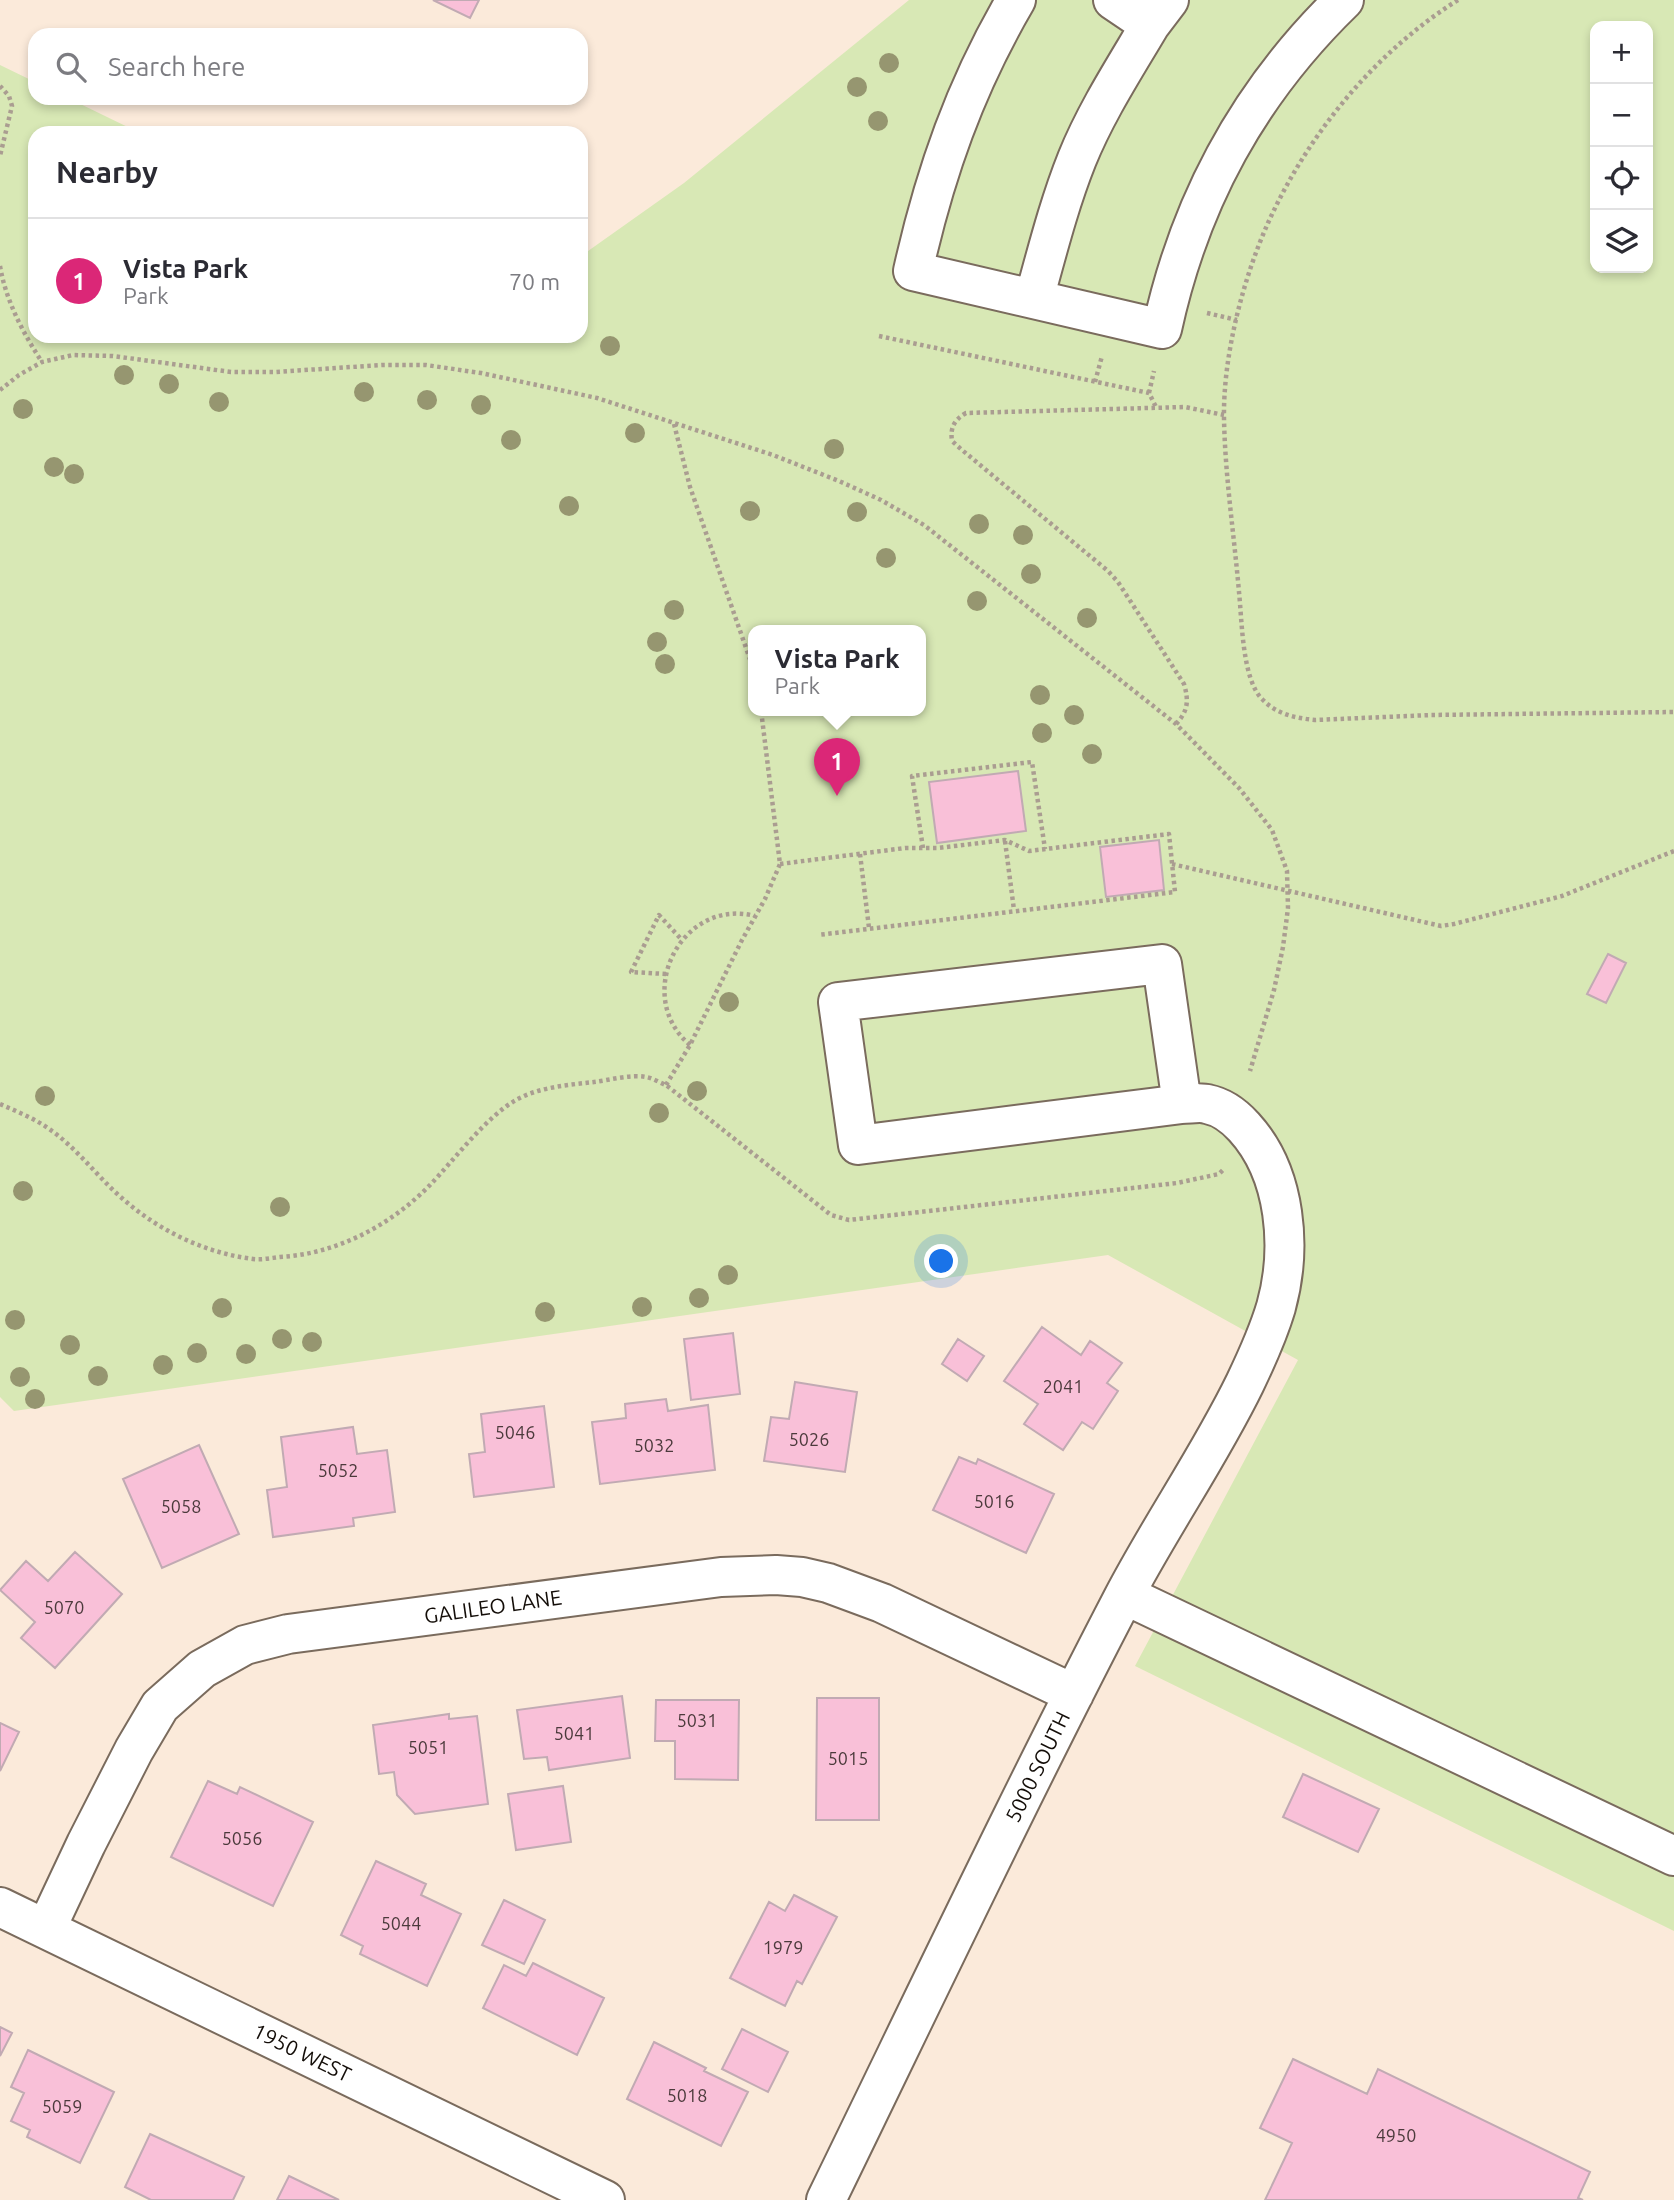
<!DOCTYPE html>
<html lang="en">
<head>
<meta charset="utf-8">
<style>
	:root { --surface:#fff; --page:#f7f7f7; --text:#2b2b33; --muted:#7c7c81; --line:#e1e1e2; --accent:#db2777 }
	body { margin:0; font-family:Ubuntu,sans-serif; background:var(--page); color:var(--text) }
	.controls { position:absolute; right:21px; top:21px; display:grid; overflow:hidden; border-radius:14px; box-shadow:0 4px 10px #0003 }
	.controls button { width:63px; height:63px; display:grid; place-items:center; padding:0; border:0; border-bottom:2px solid var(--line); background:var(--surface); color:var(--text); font:35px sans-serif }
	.you { position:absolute; left:942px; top:1262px; width:24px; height:24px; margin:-18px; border:5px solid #fff; border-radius:50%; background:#1a73e8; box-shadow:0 0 0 10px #1a73e833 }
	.badge { display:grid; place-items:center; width:46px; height:46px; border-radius:50%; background:var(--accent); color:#fff; font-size:23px; font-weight:700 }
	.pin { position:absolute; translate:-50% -58px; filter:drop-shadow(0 2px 4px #0008) }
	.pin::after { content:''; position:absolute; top:37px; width:24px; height:21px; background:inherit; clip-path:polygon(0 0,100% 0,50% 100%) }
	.popup { position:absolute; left:748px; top:625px; width:178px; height:91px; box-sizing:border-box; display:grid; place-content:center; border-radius:14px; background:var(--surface); filter:drop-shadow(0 2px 5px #0005); font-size:23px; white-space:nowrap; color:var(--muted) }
	.popup b { font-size:26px; color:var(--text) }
	.popup::after { content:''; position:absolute; left:50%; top:100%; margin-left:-14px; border:14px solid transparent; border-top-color:var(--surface) }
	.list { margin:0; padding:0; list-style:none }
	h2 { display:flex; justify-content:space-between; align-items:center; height:91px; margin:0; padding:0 28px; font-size:30px }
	h2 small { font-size:23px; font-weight:400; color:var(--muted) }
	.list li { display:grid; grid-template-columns:46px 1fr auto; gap:21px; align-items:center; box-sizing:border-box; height:126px; padding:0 28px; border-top:2px solid var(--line) }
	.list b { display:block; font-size:26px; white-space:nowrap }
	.list p { margin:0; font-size:23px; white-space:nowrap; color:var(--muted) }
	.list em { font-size:23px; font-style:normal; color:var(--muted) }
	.icon { flex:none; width:38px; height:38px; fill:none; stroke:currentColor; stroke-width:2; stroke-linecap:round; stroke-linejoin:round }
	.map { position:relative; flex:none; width:1674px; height:2200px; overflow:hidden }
	.search { position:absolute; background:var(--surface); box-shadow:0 4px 10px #0003; left:28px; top:28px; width:560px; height:77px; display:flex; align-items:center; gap:18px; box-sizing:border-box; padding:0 24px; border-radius:21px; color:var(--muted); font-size:26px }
	.panel { position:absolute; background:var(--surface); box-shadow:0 4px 10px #0003; left:28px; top:126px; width:560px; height:217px; border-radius:21px }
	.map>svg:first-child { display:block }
	.green { fill:#d8e8b5; fill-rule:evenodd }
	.building { fill:#f9c0d8; stroke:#c1aab3; stroke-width:2 }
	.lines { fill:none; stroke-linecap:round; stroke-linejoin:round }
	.minor-casing { stroke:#7a6b5d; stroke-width:42 }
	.path { stroke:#aa9d91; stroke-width:4.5; stroke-dasharray:3.5 3.5; stroke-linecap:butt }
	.minor { stroke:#fff; stroke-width:38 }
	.tree { fill:#969670 }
	.labels { text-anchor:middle; stroke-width:6; stroke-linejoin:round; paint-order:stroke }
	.number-label { font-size:18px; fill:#4c3a3c }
	.street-label { font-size:21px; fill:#130d08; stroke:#fff }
</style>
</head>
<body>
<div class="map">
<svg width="1674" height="2200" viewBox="0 0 1674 2200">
	<rect width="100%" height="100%" fill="#fbeada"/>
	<path class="green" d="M909,0h765v1931l-539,-265 163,-306 -190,-105 -1094,156 -14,-14v-1332l35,17v16h33l72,35h-105v203h546v-80l103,-73zM1595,26h53v242h-53zM753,630h168v80h-168z"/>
	<path class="building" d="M433,0h46l-9,18z
		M1018,771l8,60 -89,12 -8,-61z
		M1159,840l5,50 -58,7 -6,-50z
		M1608,954l18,9 -20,40 -19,-9z
		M1042,1327l39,28 9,-14 32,22 -15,20 11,8 -25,38 -11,-7 -19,28 -39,-26 14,-20 -34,-23z
		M733,1333l7,61 -49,6 -7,-61z
		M958,1339l26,17 -17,25 -25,-17z
		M795,1382l62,10 -12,80 -81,-11 7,-44 18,2z
		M666,1399l2,12 40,-6 7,65 -115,14 -8,-62 34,-4 -1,-14z
		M544,1406l10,81 -80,10 -5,-43 16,-2 -4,-38z
		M353,1427l4,27 30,-4 8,62 -42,6 1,8 -81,11 -6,-47 20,-3 -6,-50z
		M199,1445l40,89 -77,34 -39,-89z
		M959,1457l17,7 2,-5 76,35 -28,59 -93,-43z
		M75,1552l47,42 -67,74 -34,-30 14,-16 -35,-32 26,-29 22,20z
		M622,1696l8,62 -81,12 -2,-13 -23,2 -7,-49z
		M817,1698h62v122h-63z
		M656,1700h83l-1,80 -63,-1v-38h-20z
		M449,1714v5l28,-3 11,88 -73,10 -18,-19 -3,-23 -15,2 -6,-49z
		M0,1723l19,9 -19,39z
		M1303,1774l76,35 -21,43 -75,-35z
		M208,1781l29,13 3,-7 73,35 -40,84 -102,-49z
		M563,1786l8,56 -55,8 -8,-56z
		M376,1861l50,23 -5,11 40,19 -34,72 -67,-32 3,-8 -22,-11z
		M794,1895l43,22 -35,67 -5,-3 -12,25 -55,-28 39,-76 16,9z
		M504,1900l41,20 -21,44 -42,-19z
		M533,1963l71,35 -27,57 -94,-47 21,-43 22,11z
		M0,2027l12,6 -12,23z
		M742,2029l46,23 -20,40 -46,-23z
		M654,2042l52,26 -2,3 44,21 -27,54 -94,-47z
		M28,2050l86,42 -34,71 -53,-26 3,-7 -19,-9 13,-28 -13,-6z
		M1293,2059l74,35 11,-25 212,103 -12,26 5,2h-318l27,-57 -32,-15z
		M150,2134l94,43 -11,23h-82l-26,-13z
		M289,2176l50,24h-62z"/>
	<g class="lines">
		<g class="minor-casing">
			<path id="minor" d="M1016,0c-51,87 -81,173 -103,271l249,58c28,-129 87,-237 182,-329
				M1113,0l37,25 19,-25
				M1034,299c13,-47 25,-95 43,-140 19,-47 47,-90 73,-134
				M1125,1595l549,261
				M0,1907l605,293
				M46,1929l40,-85 48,-94 26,-44 42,-37 43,-24 43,-11 433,-57 55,-2 26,2 26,6 54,20 192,91
				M826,2200c98,-201 194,-404 297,-602 38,-73 86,-141 122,-215 12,-25 23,-49 31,-76 16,-58 11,-133 -32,-180 -9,-10 -22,-20 -37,-23 -7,-2 -17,0 -25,0l-324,41 -20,-143 324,-38 20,140"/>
		</g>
		<path class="path" d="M1458,0c-83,52 -150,134 -190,223 -25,56 -45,133 -44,195 1,58 10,116 15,174 3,28 3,87 23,107 14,15 33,19 53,21l116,-5 243,-3
			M0,86l9,10 3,10 -12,50
			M0,266c6,35 23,67 42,96
			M1207,313l30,7
			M879,336l270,57 7,14
			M1095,382l7,-26
			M0,390l19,-15 23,-13 31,-7 40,1 118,16h44l107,-7h44l55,8 116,25 176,57 66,26 42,19 43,25 252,199 63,64 33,42 15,41 1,37 -5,39 -9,43 -24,81
			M1149,393l5,-22
			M674,424l16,63 63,181
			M1176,724c12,-13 13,-23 8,-40l-66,-102 -10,-11 -146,-121 -10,-9c-2,-13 2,-21 14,-28l219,-6 39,8
			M1005,841l9,69
			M923,848l-11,-72 120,-14 13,87
			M860,854l9,74
			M780,864l125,-16h33l67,-8 24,11 140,-17 6,58 -357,43
			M1172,864l269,62 13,-2 108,-28 112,-45
			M666,974l-35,-2 28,-57 23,25
			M690,1045c-58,-49 -9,-148 65,-129
			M666,1085l24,-40 52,-105 23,-41 15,-35 -19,-154
			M0,1104c18,8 36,15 52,27 21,15 39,37 57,55 39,39 89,66 144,73 9,1 18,-1 27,-2 56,-3 110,-31 150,-72 24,-25 56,-68 86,-85 23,-13 52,-15 78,-18 16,-2 37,-8 52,-5 7,1 14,6 20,8l165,130 18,5 328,-37 42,-9 5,-5"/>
		<use href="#minor" class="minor"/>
	</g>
	<g class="tree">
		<circle cx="889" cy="63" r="10"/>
		<circle cx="857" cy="87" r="10"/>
		<circle cx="878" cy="121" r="10"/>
		<circle cx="610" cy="346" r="10"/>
		<circle cx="124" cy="375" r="10"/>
		<circle cx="169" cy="384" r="10"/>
		<circle cx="364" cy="392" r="10"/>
		<circle cx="427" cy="400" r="10"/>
		<circle cx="219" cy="402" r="10"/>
		<circle cx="481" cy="405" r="10"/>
		<circle cx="23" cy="409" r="10"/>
		<circle cx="635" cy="433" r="10"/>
		<circle cx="511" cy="440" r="10"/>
		<circle cx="834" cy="449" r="10"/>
		<circle cx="54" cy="467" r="10"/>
		<circle cx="74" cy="474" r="10"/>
		<circle cx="569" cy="506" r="10"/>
		<circle cx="750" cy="511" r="10"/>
		<circle cx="857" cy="512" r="10"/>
		<circle cx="979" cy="524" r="10"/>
		<circle cx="1023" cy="535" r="10"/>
		<circle cx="886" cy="558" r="10"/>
		<circle cx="1031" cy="574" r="10"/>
		<circle cx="977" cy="601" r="10"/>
		<circle cx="674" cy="610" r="10"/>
		<circle cx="1087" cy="618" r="10"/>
		<circle cx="657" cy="642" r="10"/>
		<circle cx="665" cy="664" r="10"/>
		<circle cx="1040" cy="695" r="10"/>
		<circle cx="1074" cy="715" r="10"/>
		<circle cx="1042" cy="733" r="10"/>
		<circle cx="1092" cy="754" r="10"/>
		<circle cx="729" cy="1002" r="10"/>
		<circle cx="697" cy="1091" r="10"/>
		<circle cx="45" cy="1096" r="10"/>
		<circle cx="659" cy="1113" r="10"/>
		<circle cx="23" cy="1191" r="10"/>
		<circle cx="280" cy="1207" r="10"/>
		<circle cx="728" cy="1275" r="10"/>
		<circle cx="699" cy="1298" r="10"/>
		<circle cx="642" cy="1307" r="10"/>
		<circle cx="222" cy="1308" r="10"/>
		<circle cx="545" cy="1312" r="10"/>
		<circle cx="15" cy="1320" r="10"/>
		<circle cx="282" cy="1339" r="10"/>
		<circle cx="312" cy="1342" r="10"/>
		<circle cx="70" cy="1345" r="10"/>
		<circle cx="197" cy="1353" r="10"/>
		<circle cx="246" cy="1354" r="10"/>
		<circle cx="163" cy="1365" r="10"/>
		<circle cx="98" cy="1376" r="10"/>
		<circle cx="20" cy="1377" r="10"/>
		<circle cx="35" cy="1399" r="10"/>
	</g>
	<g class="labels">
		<g class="number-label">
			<text x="1063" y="1393">2041</text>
			<text x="515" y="1439">5046</text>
			<text x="809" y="1446">5026</text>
			<text x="654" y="1452">5032</text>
			<text x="338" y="1477">5052</text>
			<text x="994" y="1508">5016</text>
			<text x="181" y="1513">5058</text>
			<text x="64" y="1614">5070</text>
			<text x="697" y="1727">5031</text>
			<text x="574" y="1740">5041</text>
			<text x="428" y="1754">5051</text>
			<text x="848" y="1765">5015</text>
			<text x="242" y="1845">5056</text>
			<text x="401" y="1930">5044</text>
			<text x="783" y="1954">1979</text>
			<text x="687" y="2102">5018</text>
			<text x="62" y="2113">5059</text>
			<text x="1396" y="2142">4950</text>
		</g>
		<g class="street-label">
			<text transform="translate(493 1607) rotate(-8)" y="7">GALILEO LANE</text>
			<text transform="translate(1038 1767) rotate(-64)" y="7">5000 SOUTH</text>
			<text transform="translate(302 2053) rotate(26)" y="7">1950 WEST</text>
		</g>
	</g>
</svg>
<div class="controls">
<button>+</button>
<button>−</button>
<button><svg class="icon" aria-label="locate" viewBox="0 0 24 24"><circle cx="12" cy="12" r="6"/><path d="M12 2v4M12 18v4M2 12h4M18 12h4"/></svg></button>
<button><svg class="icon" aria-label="layers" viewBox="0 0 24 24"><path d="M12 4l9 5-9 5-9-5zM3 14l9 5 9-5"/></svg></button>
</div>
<div class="you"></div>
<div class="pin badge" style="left:837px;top:796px">1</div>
<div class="popup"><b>Vista Park</b>Park</div>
<div class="search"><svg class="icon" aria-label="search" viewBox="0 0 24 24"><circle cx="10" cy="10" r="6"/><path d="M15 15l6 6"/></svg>Search here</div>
<section class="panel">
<h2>Nearby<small></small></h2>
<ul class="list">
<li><span class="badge">1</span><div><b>Vista Park</b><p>Park</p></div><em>70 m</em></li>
</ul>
</section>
</div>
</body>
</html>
